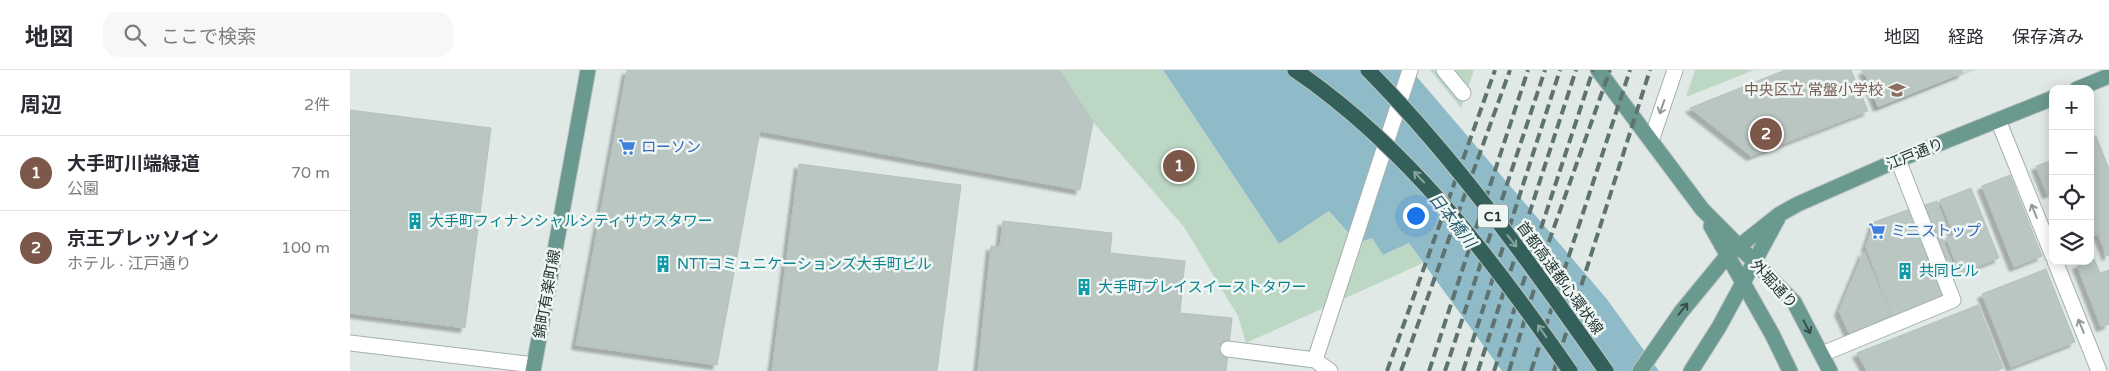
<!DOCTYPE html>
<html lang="ja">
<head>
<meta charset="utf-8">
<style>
	:root { --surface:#fff; --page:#f7f7f7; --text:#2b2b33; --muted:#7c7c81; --line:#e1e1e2; --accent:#7c584b }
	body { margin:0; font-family:"Varela Round","Noto Sans JP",sans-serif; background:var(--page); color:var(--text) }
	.controls { position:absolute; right:15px; top:15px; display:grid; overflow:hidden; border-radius:10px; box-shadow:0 2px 12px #0003 }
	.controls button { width:45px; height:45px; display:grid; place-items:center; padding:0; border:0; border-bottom:1px solid var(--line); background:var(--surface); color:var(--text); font:25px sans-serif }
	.you { position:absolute; left:1065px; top:145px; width:18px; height:18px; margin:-12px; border:4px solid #fff; border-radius:50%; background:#1a73e8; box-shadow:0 0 0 8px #1a73e833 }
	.badge { display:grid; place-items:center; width:32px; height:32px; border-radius:50%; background:var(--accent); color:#fff; font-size:16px; font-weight:700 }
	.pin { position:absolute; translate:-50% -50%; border:2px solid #fff; box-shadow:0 1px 5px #0006 }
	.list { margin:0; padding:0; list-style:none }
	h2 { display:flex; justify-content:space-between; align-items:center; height:65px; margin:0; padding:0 20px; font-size:21px }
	h2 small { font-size:16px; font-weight:400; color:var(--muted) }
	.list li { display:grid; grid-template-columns:32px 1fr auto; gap:15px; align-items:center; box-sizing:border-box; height:75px; padding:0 20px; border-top:1px solid var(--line) }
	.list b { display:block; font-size:19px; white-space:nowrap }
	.list p { margin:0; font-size:16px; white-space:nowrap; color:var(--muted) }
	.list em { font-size:16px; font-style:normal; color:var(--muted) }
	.icon { flex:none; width:28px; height:28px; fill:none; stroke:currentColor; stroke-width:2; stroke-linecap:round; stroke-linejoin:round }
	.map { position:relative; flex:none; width:1759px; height:301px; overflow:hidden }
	header { display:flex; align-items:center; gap:30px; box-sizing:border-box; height:70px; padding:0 25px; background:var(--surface); border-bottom:1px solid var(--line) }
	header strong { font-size:24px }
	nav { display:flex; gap:28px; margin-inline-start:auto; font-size:18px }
	.search { width:350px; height:45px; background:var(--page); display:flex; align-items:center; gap:12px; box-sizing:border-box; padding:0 18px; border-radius:15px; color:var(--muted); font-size:19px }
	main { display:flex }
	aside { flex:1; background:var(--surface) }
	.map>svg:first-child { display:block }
	.built { fill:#cfd9d5 }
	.green { fill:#bcd8c5 }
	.water { fill:#8fbbc8 }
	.building { fill:#b9c6c2; stroke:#b4c2bd; filter:url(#shadow) }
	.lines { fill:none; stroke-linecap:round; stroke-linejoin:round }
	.minor-casing { stroke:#a4b0ad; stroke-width:17 }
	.major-casing { stroke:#bdc3c2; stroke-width:17 }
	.minor { stroke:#fff; stroke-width:15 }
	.major { stroke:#6a9990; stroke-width:15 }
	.rail { stroke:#5e736f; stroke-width:4; stroke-dasharray:10 5; stroke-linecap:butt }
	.highway-bridge-casing { stroke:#bdc3c2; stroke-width:17; stroke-linecap:butt }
	.highway-bridge { stroke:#33605a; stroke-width:15 }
	.oneway { stroke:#919b99 }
	.oneway2 { stroke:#88a49f }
	.oneway3 { stroke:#35504a }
	.labels { text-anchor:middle; stroke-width:5; stroke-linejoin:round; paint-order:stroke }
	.shield { fill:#f0f6f4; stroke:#60706d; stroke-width:1 }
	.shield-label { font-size:14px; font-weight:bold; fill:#233733 }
	.education-label { font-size:15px; fill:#785e54; stroke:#f0f6f4; text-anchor:end }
	.shop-label { font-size:15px; fill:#366cbe; stroke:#f0f6f4; text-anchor:start }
	.street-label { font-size:15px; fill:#233733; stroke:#f0f6f4 }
	.culture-label { font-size:15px; fill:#0d838f; stroke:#f0f6f4; text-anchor:start }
	.water-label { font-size:16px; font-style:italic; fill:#255a6b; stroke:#f0f6f4 }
</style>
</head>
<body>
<header>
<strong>地図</strong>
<div class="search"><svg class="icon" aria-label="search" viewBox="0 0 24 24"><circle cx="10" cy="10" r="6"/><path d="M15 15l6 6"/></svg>ここで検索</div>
<nav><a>地図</a><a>経路</a><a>保存済み</a></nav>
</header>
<main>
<aside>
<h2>周辺<small>2件</small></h2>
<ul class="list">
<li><span class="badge">1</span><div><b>大手町川端緑道</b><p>公園</p></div><em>70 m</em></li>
<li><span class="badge">2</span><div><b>京王プレッソイン</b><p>ホテル · 江戸通り</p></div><em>100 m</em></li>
</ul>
</aside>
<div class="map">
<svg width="1759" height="301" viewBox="0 0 1759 301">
	<defs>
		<filter id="shadow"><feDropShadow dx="-4.5" dy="4.5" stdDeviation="1" flood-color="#0004"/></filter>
	</defs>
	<rect width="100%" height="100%" fill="#e0e9e6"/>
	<path class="built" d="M1510,0h116l-100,40z"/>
	<path class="green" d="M709,0h104l116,174 50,-33 27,32 16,-6 11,18 26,-12 14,20 -177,80 -8,-27 -54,-89 -91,-105z
		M1080,0h44l-13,38z
		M1345,0h59l-68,27z"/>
	<path class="water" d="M813,0h248l195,228 53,73h-157l-93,-128 -26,12 -11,-17 -15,5 -28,-32 -50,33z"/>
	<path class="building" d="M277,0h432l34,52 -13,68 -320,-59 -43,234 -141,-20z
		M1435,0h66l17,41 -117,45 -61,-48z
		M1513,0h98l2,3 -85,34z
		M0,40l141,18 -26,200 -115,-15z
		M1746,66l13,33v86l-2,1 -9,-22 -8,3v-99z
		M1703,90v32l-6,2 -11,-28z
		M449,94l162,21 -24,186h-165z
		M1660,105l32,81 -28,11 -32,-81z
		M1621,118l28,70 -39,15 -14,-35 8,-3 -14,-35z
		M1587,131l11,29 -8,3 14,35 -6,2 -26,-64z
		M1560,139l34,86 -52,21 -26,-69 8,-25z
		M653,151l109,12 -2,20 75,8 -5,52 52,5 -6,53h-248l13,-125 9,1z
		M1514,181l27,65 -42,17 -10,-22z
		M1744,189l6,14 9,-3v54l-8,3 -24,-62z
		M1696,199l29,73 -64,25 -29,-73z
		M1628,235l25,63 -7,3h-129l-10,-18z"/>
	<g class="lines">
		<g class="minor-casing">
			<path id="minor" d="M1094,0l19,23
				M1648,50l55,136
				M1301,71l24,-71
				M1705,191l44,110
				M0,273l184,22
				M878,279l87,11
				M1472,284l131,-54 -55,-140
				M980,301l-15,-11 95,-290"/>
		</g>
		<g class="major-casing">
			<path id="major" d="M1248,0l104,139 92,93 36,69
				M1727,19l32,-13
				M1361,156l61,108 18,37
				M183,301l55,-301
				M1290,301l41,-59 46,-56 53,-42 18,-10 100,-44 155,-62
				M1341,301l28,-44 59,-109"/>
		</g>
		<use href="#minor" class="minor"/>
		<use href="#major" class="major"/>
		<path class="rail" d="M1037,301l108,-301
			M1051,301l109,-301
			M1079,301l99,-301
			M1095,301l100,-301
			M1113,301l97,-301
			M1128,301l98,-301
			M1144,301l99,-301
			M1159,301l38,-124 63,-177
			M1181,301l99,-301
			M1204,301l96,-301"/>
		<g class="highway-bridge-casing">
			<path id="highway-bridge" d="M945,0c114,78 197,189 275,301
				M1018,0c90,91 165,197 238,301"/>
		</g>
		<use href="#highway-bridge" class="highway-bridge"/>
	</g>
	<defs><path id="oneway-shaft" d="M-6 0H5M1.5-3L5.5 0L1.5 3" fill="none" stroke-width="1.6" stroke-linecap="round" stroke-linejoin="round" transform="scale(1.25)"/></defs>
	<g class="oneway">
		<use href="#oneway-shaft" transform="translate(1312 37) rotate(109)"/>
		<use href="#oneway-shaft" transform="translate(1684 141) rotate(-112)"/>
		<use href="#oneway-shaft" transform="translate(1731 256) rotate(-112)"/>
	</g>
	<g class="oneway2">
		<use href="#oneway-shaft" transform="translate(1069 107) rotate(-133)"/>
		<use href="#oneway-shaft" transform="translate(1162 171) rotate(52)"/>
		<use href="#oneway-shaft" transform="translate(1192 261) rotate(-125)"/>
	</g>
	<g class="oneway3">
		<use href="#oneway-shaft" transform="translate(1333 239) rotate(-52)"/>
		<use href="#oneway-shaft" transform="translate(1457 257) rotate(62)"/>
	</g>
	<defs>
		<g id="school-bare" transform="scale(1.35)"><path d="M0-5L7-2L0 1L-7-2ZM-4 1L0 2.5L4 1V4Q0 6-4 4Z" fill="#8d6e63" stroke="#f0f6f4" stroke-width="2.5" paint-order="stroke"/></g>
		<g id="supermarket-bare" transform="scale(1.35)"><path d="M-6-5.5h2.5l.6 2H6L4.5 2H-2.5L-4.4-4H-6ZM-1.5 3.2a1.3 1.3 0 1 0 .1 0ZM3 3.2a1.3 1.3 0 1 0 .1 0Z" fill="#3f7fe0" stroke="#f0f6f4" stroke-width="2.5" paint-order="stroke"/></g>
		<g id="building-bare" transform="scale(1.35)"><path d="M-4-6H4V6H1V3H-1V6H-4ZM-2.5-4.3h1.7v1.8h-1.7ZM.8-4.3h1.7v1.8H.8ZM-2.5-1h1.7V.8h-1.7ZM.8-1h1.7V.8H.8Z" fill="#0f9aa8" stroke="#f0f6f4" stroke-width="2.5" paint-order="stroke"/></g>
	</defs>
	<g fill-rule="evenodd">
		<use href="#school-bare" x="1547" y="20"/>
		<use href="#supermarket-bare" x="277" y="77"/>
		<use href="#building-bare" x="65" y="151"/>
		<use href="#supermarket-bare" x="1527" y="161"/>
		<use href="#building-bare" x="313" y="194"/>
		<use href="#building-bare" x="1555" y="201"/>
		<use href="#building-bare" x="734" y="217"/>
	</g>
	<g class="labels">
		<rect class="shield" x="1128" y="134.5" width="30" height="23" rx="4"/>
		<g class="shield-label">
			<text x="1143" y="151">C1</text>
		</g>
		<g class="education-label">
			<text x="1533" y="25">中央区立 常盤小学校</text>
		</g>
		<g class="shop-label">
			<text x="291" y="82">ローソン</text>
			<text x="1541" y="166">ミニストップ</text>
		</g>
		<g class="street-label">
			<text transform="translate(1565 84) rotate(-22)" y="5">江戸通り</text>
			<text transform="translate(1210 208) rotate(54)" y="5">首都高速都心環状線</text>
			<text transform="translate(1424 214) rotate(47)" y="5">外堀通り</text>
			<text transform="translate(197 224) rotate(-80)" y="5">錦町有楽町線</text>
		</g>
		<g class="culture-label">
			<text x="79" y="156">大手町フィナンシャルシティサウスタワー</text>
			<text x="327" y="199">NTTコミュニケーションズ大手町ビル</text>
			<text x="1569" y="206">共同ビル</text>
			<text x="748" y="222">大手町プレイスイーストタワー</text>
		</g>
		<g class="water-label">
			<text transform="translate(1103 150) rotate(52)" y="6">日本橋川</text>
		</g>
	</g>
</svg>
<div class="controls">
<button>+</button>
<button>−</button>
<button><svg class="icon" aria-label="locate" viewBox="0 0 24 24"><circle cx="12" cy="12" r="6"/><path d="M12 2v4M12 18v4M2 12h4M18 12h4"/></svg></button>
<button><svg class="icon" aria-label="layers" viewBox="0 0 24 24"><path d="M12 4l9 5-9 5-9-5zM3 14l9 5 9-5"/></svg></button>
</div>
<div class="you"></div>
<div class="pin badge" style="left:829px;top:96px">1</div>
<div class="pin badge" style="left:1416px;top:64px">2</div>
</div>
</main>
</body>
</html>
